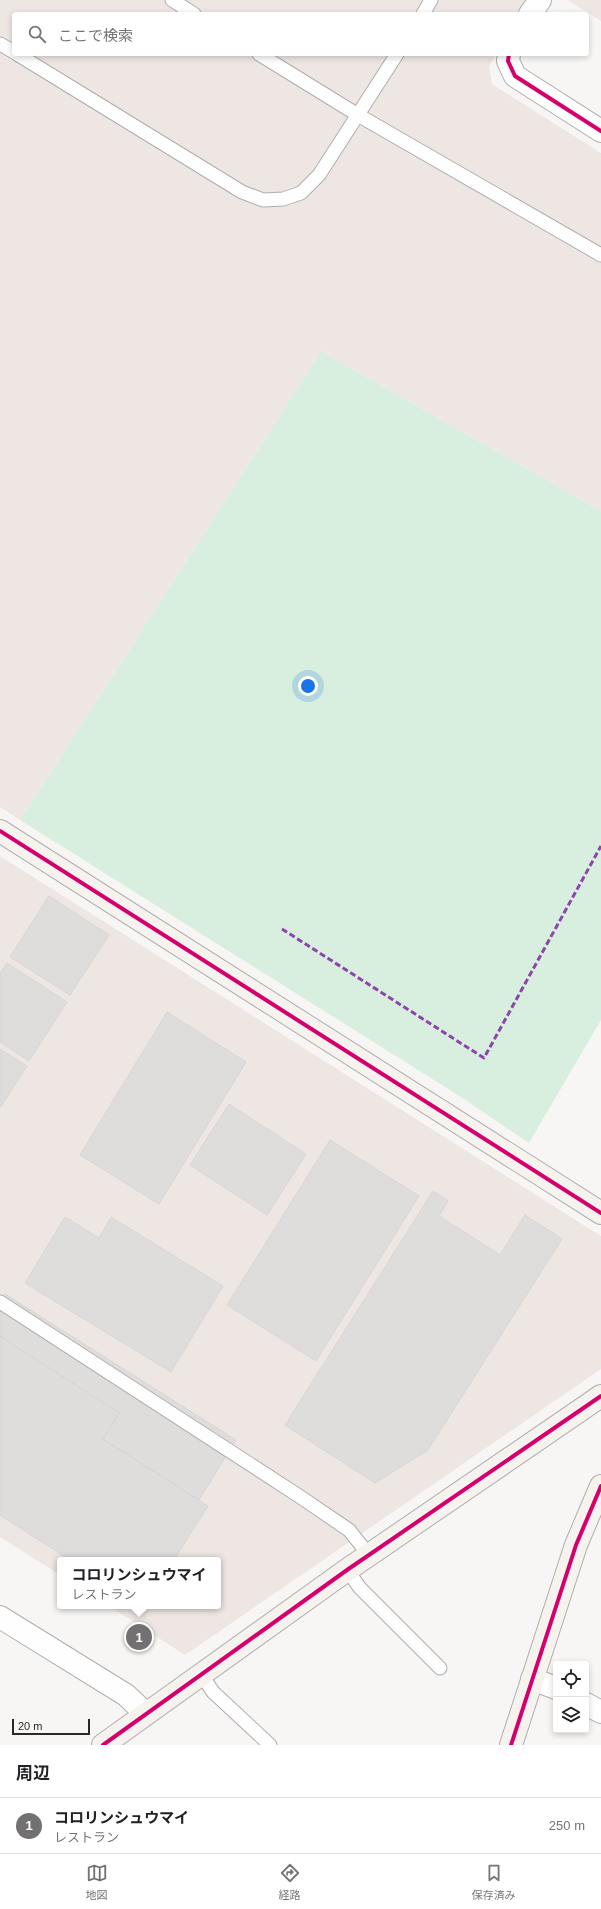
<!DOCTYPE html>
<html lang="ja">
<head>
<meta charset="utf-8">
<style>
	:root { --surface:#fff; --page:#f6f6f6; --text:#202124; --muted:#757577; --line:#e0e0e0; --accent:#727070 }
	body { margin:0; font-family:Helvetica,"Noto Sans JP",sans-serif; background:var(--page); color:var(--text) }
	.controls { position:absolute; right:12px; bottom:12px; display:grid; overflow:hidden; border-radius:4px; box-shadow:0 2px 6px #0003 }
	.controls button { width:36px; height:36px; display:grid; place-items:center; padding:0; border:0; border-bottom:1px solid var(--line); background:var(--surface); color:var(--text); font:20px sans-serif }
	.scale { position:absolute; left:12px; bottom:10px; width:78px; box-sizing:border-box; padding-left:4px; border:2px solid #2a2828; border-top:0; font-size:11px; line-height:14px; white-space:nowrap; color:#2a2828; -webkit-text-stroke:3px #f9f6f4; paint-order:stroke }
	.you { position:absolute; left:308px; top:686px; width:14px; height:14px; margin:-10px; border:3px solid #fff; border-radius:50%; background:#1a73e8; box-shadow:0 0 0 6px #1a73e833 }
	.badge { display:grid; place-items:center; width:26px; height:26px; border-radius:50%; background:var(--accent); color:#fff; font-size:13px; font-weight:700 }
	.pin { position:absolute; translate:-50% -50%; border:2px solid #fff; box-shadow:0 1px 4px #0006 }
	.popup { position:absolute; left:57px; top:1557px; width:164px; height:52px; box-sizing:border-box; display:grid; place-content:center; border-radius:4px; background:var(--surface); filter:drop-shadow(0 1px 3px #0005); font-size:13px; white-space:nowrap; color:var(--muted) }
	.popup b { font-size:15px; color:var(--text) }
	.popup::after { content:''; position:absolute; left:50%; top:100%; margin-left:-8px; border:8px solid transparent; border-top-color:var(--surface) }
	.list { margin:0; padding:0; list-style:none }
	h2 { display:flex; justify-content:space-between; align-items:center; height:52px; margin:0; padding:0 16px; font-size:17px }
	h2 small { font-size:13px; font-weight:400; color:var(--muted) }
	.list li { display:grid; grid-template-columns:26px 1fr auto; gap:12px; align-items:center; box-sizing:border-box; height:56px; padding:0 16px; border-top:1px solid var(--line) }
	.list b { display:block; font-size:15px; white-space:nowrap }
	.list p { margin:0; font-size:13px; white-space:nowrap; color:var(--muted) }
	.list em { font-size:13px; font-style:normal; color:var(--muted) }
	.icon { flex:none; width:22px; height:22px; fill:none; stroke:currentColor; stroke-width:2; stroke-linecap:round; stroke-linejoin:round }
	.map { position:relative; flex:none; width:601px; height:1745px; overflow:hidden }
	.search { position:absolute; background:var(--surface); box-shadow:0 2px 6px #0003; left:12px; right:12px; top:12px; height:44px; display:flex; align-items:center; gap:10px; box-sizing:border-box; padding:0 14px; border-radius:4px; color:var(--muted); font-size:15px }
	.sheet { height:108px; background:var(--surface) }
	nav { display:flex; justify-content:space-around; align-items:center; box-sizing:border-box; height:56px; border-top:1px solid var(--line); background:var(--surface); font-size:11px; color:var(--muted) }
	nav a { display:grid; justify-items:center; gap:2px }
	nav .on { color:var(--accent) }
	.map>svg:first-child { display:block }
	.built { fill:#eee6e3 }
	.green { fill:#d8efdf }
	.building { fill:#dedddc; stroke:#d7d6d6 }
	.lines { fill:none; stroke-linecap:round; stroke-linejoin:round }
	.lane-casing { stroke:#afaead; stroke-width:15 }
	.street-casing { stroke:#afaead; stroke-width:24 }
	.secondary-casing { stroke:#afaead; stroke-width:24 }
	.lane { stroke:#fefefe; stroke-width:13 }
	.street { stroke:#fefefe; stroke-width:22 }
	.secondary { stroke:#f6f3ef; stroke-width:22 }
	.quiet { stroke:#8e44ad; stroke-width:3; stroke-dasharray:6 3; stroke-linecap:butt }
	.cycleway-casing { stroke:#f9f6f4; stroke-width:6 }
	.cycleway { stroke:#d6006c; stroke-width:4 }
</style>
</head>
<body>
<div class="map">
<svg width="601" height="1745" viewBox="0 0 601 1745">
	<rect width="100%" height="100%" fill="#f8f6f5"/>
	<path class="built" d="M0,0h528l-8,14h-506v40h482l-7,13 3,17 109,69v358l-280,-160 -301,469 -20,-13z
		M568,0h33v21z
		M0,856l601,380v133l-416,286 -76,-49h109v-46h-158v15l-60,-38z"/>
	<path class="green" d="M321,351l280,160v509l-72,123 -68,-46 -441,-277z"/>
	<path class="building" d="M49,896l60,39 -39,60 -60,-38z
		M7,963l60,39 -38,59 -29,-19v-68z
		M167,1012l79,50 -87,142 -79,-49z
		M0,1049l27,17 -27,42z
		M229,1104l77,50 -39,61 -77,-50z
		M330,1140l89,56 -103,165 -89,-56z
		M433,1191l15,10 -9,15 61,39 25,-40 37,24 -134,211 -53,33 -90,-58z
		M65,1217l34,21 12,-21 112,69 -52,86 -146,-89z
		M5,1294l231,146 -37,60 -96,-61 16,-26 -119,-77v-36z
		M0,1336l119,77 -16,26 105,67 -34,54h-104l-70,-45z"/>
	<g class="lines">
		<g class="lane-casing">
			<path id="lane" d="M172,0l22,14
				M423,14l8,-14
				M0,44l14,8
				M17,54l225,138 21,8 20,-1 18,-6 18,-18 78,-121
				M259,54l99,61 243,140
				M0,1302l299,194 50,34 20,25
				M347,1570l13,18 80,80
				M201,1674l12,18 57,53"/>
		</g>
		<g class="street-casing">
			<path id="street" d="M530,14l10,-14
				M509,54l-1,7 7,15 86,55
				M0,1617l126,78 19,18
				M532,1679l24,9
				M586,1704l15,8"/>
		</g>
		<g class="secondary-casing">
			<path id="secondary" d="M0,831l601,382
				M103,1745l244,-175 254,-174
				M511,1745l65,-200 25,-59"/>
		</g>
		<use href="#lane" class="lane"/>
		<use href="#street" class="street"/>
		<use href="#secondary" class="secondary"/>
		<path class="quiet" d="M282,929l202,129 117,-212"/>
		<g class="cycleway-casing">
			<path id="cycleway" d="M509,54l-1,7 7,15 86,55
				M0,831l601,382
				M103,1745l244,-175 254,-174
				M511,1745l65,-200 25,-59"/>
		</g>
		<use href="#cycleway" class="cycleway"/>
	</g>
</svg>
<div class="controls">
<button><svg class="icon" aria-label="locate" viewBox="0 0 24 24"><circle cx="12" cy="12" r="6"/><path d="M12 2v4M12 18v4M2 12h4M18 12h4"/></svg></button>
<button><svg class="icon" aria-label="layers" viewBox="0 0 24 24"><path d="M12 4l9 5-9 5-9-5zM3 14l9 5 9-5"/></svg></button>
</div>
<div class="scale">20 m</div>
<div class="you"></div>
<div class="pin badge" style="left:139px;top:1637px">1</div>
<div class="popup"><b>コロリンシュウマイ</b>レストラン</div>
<div class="search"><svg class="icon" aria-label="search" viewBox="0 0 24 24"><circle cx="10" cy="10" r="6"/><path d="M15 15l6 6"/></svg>ここで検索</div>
</div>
<section class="sheet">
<h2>周辺<small></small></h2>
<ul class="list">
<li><span class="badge">1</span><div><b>コロリンシュウマイ</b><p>レストラン</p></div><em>250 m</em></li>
</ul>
</section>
<nav>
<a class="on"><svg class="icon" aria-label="map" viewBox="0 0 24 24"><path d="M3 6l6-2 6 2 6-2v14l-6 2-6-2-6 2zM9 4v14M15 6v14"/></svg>地図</a>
<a><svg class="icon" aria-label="directions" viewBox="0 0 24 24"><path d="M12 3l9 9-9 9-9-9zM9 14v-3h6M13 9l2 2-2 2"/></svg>経路</a>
<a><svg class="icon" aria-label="saved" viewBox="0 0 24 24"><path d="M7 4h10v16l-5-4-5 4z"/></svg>保存済み</a>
</nav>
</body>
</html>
